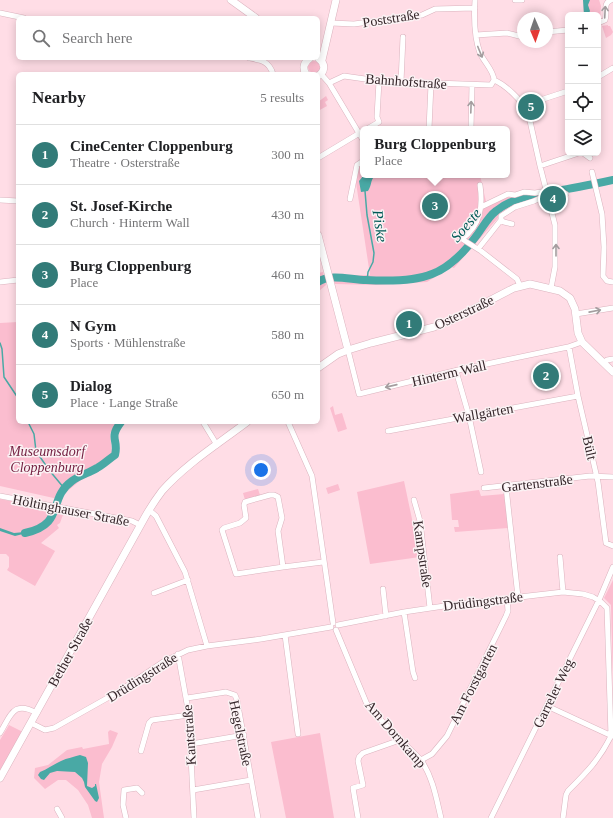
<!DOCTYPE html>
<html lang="en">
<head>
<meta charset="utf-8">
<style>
	:root { --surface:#fff; --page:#f2f2f2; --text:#202124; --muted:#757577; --line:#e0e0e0; --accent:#327b78 }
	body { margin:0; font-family:Georgia,serif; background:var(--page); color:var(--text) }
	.controls { position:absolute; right:12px; top:12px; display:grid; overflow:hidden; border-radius:6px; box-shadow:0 2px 10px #0003 }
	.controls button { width:36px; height:36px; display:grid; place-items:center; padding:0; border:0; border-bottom:1px solid var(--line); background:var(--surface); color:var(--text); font:20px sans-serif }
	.compass { position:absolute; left:517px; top:12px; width:36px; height:36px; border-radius:50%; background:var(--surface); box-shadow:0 2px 10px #0003; rotate:178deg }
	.you { position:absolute; left:261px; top:470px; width:14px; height:14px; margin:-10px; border:3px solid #fff; border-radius:50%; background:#1a73e8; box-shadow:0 0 0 6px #1a73e833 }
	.badge { display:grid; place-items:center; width:26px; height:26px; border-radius:50%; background:var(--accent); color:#fff; font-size:13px; font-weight:700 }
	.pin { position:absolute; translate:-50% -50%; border:2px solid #fff; box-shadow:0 1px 4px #0006 }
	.popup { position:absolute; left:360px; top:126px; width:150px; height:52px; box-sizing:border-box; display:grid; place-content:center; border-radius:6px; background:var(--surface); filter:drop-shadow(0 1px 3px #0005); font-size:13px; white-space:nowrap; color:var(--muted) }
	.popup b { font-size:15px; color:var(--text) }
	.popup::after { content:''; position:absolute; left:50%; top:100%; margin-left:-8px; border:8px solid transparent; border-top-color:var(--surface) }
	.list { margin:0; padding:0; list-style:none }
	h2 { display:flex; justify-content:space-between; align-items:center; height:52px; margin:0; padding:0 16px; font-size:17px }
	h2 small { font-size:13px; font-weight:400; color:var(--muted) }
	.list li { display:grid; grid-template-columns:26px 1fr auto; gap:12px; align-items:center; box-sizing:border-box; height:60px; padding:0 16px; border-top:1px solid var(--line) }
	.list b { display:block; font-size:15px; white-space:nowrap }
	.list p { margin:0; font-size:13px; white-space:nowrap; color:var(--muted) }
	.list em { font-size:13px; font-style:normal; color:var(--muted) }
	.icon { flex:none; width:22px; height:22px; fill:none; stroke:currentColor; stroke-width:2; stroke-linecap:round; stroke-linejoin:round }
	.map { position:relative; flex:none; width:613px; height:818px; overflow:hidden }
	.search { position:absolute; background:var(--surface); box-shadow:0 2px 10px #0003; left:16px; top:16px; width:304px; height:44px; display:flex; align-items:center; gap:10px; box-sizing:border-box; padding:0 14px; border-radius:6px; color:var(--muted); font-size:15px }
	.panel { position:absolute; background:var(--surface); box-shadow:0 2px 10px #0003; left:16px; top:72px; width:304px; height:352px; border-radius:6px }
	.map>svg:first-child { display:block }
	.green { fill:#fbbdcf }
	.water { fill:#49a9a5 }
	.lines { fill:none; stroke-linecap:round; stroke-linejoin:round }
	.stream { stroke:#49a9a5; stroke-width:1.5 }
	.river { stroke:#49a9a5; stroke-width:8 }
	.street-casing { stroke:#dbb3be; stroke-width:6 }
	.secondary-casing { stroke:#dbb3be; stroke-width:8 }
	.street { stroke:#fff; stroke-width:5 }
	.secondary { stroke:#fff; stroke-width:7 }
	.oneway { stroke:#a49d9f }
	.labels { text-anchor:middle; stroke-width:3; stroke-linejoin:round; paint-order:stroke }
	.street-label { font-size:14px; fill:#35262a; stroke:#fbf2f4 }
	.park-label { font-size:14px; font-style:italic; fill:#762344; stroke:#fbf2f4 }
	.water-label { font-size:15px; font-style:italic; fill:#005956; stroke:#fbf2f4 }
</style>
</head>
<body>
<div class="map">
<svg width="613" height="818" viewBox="0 0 613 818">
	<rect width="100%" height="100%" fill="#ffdde6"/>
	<path class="green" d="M583,0h16l2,6 -1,14 -2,1v-6h-14z
		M608,25v1h2l3,6 -2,3 -5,3 -4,-12z
		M308 67a6 6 0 1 1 12 0a6 6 0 1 1-12 0Z
		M326,96l2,4 -3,2 2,4 -9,5v-9z
		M363,164v11h117l7,31 15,-7 17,-4 1,6 -10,5 -6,5 -50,57 -3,-1 -24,15 -51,3 -41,-1 -3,-8 38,-1 -15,-99 2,-8z
		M323,272l3,13 -8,7v-19z
		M18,322v100h101l-9,11 2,21 -54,45 -58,-13v-163z
		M333,406l2,9 7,-2 5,16 -9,3 -8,-24z
		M404,481l16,76 -50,7 -13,-72z
		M338,484l2,6 -12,4 -2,-6z
		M258,489l2,6 -15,5 -2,-7z
		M479,490l2,6 23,-2 4,34 -53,4 -1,-5h5l-1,-7h-6l-2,-26z
		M0,499l64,13 -4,11 -3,2 2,3 -18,15 14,8 -20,35 -25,-14 -3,-2 2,-3v-10l-3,-3h-6z
		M613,580v104l-2,-79 -7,-7z
		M9,725l14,7 -23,40v-32z
		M110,730l8,3 -6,14 -10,17 -3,18 5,36h-12l-4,-13 -10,-15 -12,-10h-8l-13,9 -11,-11 1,-10 13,-3 19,-15 15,-3 1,2 26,-5 -1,-12z
		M320,733l14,85h-48l-15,-76z"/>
	<path class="water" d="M583,0h7l-2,5 2,6 -1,2 -5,2z
		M364,175h11c-5,6 -3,10 -7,16l-7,1 -2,-11z
		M0,528l14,5 21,-2 -20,5 -15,-5z
		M80,755l6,2 2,6 -1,23 5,2 3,-2v-2h1l3,14 -2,4 -2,-1 -10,-14 -1,-5 -2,-4 -7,-6 -18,-1 -7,2 -6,7 -3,-1 -3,-4 2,-3c8,-3 14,-8 21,-11 6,-3 13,-4 19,-6z"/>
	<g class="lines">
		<path class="stream" d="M365,191l2,24 7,38 -1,9 -5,10 -1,9
			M0,343l2,6 2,28 14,21
			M28,422l6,12 2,17 13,19 15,18"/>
		<path class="river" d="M318,282c13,-9 33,-2 48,-2 18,1 49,1 66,-6 19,-7 34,-24 45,-39 6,-8 11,-18 19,-24 17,-14 40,-16 60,-20 19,-3 38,-7 57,-11
			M25,533c41,-9 22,-34 47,-52 8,-6 17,-8 25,-13 6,-3 12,-9 18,-13 4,-16 -7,-16 6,-33"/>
		<g class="street-casing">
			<path id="street" d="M475,0c-1,16 -1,37 5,53 4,9 14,18 14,27
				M515,0h7
				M0,13l24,5
				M331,23l23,1 68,-9 13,-6 40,-1
				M598,23l7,-3c3,-8 -3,-16 6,-20
				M547,32l21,-2
				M476,35l31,-2 16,4
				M249,58c12,2 20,3 24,16
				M321,74l8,9 34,57
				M598,77l15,-9
				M494,80c12,5 28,21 34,32l12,54 15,59v42l-4,21
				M401,82l2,-45
				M329,83l15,-7 35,5 112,4 3,-5
				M525,105l43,-14
				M367,129l12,-7 -2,-5 2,-36
				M429,129l2,-45
				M471,129l1,-44
				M583,153l7,5
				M318,158l45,-27
				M540,166l39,-13
				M592,172l10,42 2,33 -1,29 4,5 6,1
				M480,185c3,21 1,40 -18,54l19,12 36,28 3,7
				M350,199l7,-34 6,-4
				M0,200l18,1
				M481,207l27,-13 7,1 9,-3 11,1 12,-2
				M501,220l3,2 8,2
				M478,249l23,-29v-4l14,-9 19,-6 13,-6 14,-4 5,3
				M0,282l18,-2
				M576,314l37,-6
				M569,347l9,49 20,86 8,61 7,3
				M348,350l11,44 99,-24 110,-23 14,-5
				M603,363l4,-3 6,-1
				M456,371l13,45 12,56
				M203,422l14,23
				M288,422l24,54 21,147
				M388,431l190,-35
				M506,487l12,110
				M484,488l106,-12 23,1
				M0,496l132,25 8,4
				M414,500l6,21 10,87
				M149,510l7,6 29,56 22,74
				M560,557l3,35
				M283,567l-47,7 -14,-44 2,-2 16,-5 6,-5 -2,-13 1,-3 25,-7h4l4,2 4,21 -4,13 5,36 40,-5
				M383,589l3,27
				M154,593l34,-13
				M404,612l9,60 2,6
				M338,625l66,-13 47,-7 112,-13 20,2 10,3 8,5 6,6 4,128c-12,24 -24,36 -43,55l-2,4 -3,23
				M336,630l30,72 5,8 50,50c12,18 15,37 20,58
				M285,635l13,99
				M178,654l11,61 5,103
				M187,698l39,-6 9,3 2,5 21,118
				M547,706l65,30
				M31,723l14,7 9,-2 64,-36 45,-30 25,-12 19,-4 54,-7 70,-12
				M0,733c11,-18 13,-33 37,-20
				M191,744l53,-9
				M141,751l8,-28 3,-3 37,-5
				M421,760l11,-6 15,-18 59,-120 2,-5 -1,-13
				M193,790l58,-10
				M57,809l5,9
				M126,818l-3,-13 1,-15 13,-2 5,5
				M358,818l-5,-30 10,-3 -5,-24 1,-4 4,-4 37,-13
				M491,818l108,-218 14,-33"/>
		</g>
		<g class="secondary-casing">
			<path id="secondary" d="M231,0l25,18
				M322,60l14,-60
				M306,74c-4,-6 -2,-12 4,-16
				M318,76c7,-4 8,-12 1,-17
				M318,235l30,115
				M318,368l20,-14 10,-4 23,-7 63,-16 16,-6 64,-33 16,-4 30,7 10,7 5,11 3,24 4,9 31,30
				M0,778l145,-261c5,-9 11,-18 17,-26 24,-27 56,-47 85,-69"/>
		</g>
		<use href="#street" class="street"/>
		<use href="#secondary" class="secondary"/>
	</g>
	<defs><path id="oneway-shaft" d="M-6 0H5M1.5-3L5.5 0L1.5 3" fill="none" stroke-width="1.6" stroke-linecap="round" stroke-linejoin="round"/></defs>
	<g class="oneway">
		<use href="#oneway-shaft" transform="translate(605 12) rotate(-87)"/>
		<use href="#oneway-shaft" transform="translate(480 52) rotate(68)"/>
		<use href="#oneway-shaft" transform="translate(471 107) rotate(-88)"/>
		<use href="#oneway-shaft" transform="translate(556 250) rotate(-90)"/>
		<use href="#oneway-shaft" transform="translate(595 311) rotate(-11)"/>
		<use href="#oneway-shaft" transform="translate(391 386) rotate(167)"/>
	</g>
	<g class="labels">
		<g class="street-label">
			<text transform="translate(391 18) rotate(-9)" y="5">Poststraße</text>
			<text transform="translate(406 81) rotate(4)" y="5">Bahnhofstraße</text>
			<text transform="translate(464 312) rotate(-25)" y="5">Osterstraße</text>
			<text transform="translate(449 373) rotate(-13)" y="5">Hinterm Wall</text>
			<text transform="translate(483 413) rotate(-10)" y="5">Wallgärten</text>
			<text transform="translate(590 448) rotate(77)" y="5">Bült</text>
			<text transform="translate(537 483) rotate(-7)" y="5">Gartenstraße</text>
			<text transform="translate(71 510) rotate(11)" y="5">Höltinghauser Straße</text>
			<text transform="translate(423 554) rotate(82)" y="5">Kampstraße</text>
			<text transform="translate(483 601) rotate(-7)" y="5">Drüdingstraße</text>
			<text transform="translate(70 652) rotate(-61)" y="5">Bether Straße</text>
			<text transform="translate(142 677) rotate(-32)" y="5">Drüdingstraße</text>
			<text transform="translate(473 684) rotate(-63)" y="5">Am Forstgarten</text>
			<text transform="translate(553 693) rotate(-64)" y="5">Garreler Weg</text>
			<text transform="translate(241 733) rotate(78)" y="5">Hegelstraße</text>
			<text transform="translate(396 734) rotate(49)" y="5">Am Dornkamp</text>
			<text transform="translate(189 735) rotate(-94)" y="5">Kantstraße</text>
		</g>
		<g class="park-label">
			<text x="47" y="456">Museumsdorf<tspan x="47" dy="16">Cloppenburg</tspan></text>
		</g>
		<g class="water-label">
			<text transform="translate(466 225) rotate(-50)" y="5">Soeste</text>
			<text transform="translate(380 226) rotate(81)" y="5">Piske</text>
		</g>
	</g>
</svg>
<div class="controls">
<button>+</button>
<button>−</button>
<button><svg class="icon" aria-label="locate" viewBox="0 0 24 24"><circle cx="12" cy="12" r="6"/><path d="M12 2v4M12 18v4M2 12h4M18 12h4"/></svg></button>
<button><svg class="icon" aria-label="layers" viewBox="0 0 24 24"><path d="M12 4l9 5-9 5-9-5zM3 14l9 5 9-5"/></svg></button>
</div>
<svg class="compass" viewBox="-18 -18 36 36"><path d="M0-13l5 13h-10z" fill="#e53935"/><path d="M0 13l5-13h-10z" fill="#757577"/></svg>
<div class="you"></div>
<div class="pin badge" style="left:409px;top:324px">1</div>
<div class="pin badge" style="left:546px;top:376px">2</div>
<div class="pin badge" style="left:435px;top:206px">3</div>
<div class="popup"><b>Burg Cloppenburg</b>Place</div>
<div class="pin badge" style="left:553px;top:199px">4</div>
<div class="pin badge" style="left:531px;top:107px">5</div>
<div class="search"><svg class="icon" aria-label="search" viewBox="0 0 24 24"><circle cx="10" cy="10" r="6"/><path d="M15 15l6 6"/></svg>Search here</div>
<section class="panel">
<h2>Nearby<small>5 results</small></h2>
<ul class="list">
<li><span class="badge">1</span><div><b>CineCenter Cloppenburg</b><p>Theatre · Osterstraße</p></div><em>300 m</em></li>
<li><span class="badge">2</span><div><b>St. Josef-Kirche</b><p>Church · Hinterm Wall</p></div><em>430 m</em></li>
<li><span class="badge">3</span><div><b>Burg Cloppenburg</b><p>Place</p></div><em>460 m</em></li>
<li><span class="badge">4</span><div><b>N Gym</b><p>Sports · Mühlenstraße</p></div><em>580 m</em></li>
<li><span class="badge">5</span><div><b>Dialog</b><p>Place · Lange Straße</p></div><em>650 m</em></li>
</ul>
</section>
</div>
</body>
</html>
